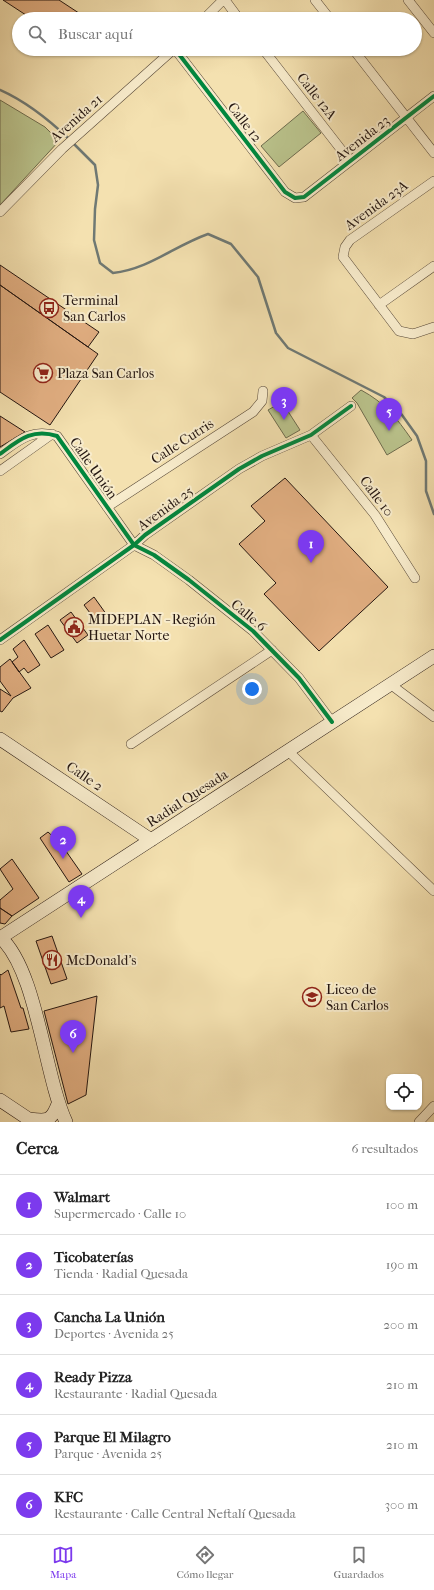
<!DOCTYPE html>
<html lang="es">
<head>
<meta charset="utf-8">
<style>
	:root { --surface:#fff; --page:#f6f6f6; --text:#222; --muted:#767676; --line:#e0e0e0; --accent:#7c3aed }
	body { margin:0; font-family:"IM FELL French Canon",serif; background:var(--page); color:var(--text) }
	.controls { position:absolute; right:12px; bottom:12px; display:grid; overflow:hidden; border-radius:8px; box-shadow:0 1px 3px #0004 }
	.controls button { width:36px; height:36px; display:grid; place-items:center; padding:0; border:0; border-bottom:1px solid var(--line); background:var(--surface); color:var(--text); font:20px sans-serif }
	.you { position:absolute; left:252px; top:689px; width:14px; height:14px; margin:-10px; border:3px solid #fff; border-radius:50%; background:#1a73e8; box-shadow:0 0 0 6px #1a73e833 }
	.badge { display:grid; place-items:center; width:26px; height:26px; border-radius:50%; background:var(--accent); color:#fff; font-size:13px; font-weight:700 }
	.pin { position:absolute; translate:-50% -33px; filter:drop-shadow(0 1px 2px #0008) }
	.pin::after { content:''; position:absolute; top:21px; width:14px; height:12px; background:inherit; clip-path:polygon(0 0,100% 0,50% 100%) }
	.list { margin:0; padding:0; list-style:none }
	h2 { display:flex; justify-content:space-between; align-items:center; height:52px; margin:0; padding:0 16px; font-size:17px }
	h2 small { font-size:13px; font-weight:400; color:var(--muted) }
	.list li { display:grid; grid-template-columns:26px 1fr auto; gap:12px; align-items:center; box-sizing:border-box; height:60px; padding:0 16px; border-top:1px solid var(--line) }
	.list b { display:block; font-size:15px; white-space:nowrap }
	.list p { margin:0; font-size:13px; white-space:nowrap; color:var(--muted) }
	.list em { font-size:13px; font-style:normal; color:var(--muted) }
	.icon { flex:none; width:22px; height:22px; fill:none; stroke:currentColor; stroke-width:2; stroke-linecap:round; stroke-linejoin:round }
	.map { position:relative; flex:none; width:434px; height:1122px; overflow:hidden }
	.search { position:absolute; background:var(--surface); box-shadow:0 1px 3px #0004; left:12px; right:12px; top:12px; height:44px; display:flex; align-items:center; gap:10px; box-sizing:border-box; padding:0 14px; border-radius:22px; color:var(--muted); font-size:15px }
	.sheet { height:412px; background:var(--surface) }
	nav { display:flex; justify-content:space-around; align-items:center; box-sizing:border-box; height:56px; border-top:1px solid var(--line); background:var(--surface); font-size:11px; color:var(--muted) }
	nav a { display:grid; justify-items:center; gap:2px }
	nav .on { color:var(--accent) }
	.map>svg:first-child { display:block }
	.green { fill:#bac38c; stroke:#6e6c4e }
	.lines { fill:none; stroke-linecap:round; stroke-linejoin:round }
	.stream { stroke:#6f7974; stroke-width:2.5 }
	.building { fill:#e2af82; stroke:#231510 }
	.street-casing { stroke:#574838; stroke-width:10 }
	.secondary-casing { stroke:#231510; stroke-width:14 }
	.street { stroke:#f8eccc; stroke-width:9 }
	.secondary { stroke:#f8eccc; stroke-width:13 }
	.cycleway-casing { stroke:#f8eccc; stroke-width:6 }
	.cycleway { stroke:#00873e; stroke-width:4 }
	.labels { text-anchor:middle; stroke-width:4; stroke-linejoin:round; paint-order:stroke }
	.street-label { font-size:14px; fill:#231510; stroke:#f8eccc }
	.poi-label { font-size:14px; fill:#231510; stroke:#f8eccc; text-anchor:start }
</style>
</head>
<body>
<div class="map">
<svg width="434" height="1122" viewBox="0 0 434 1122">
	<rect width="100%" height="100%" fill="#f4e1b0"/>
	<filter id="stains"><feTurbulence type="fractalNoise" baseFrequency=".005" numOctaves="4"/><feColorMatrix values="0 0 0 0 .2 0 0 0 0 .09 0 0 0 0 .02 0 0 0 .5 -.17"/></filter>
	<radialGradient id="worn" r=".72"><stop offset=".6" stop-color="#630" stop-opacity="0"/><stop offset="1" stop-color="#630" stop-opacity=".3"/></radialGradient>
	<path class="green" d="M0,100l45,27 14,14 -59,64z
		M303,111l18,22 -42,34 -18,-21z
		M361,390c24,13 35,27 51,50l-25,15 -30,-52 -5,-5z
		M282,402l18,28 -14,8 -18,-28z"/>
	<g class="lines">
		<path class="stream" d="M0,90c27,12 48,29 69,49
			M73,143l22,22 3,20 -3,24 -1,31 6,23 13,10c36,-4 61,-27 95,-39l23,10 27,33 18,56 12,15 96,49 18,18 15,21 9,25v30l8,23"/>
	</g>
	<path class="building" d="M3,0h56l29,19h-56z
		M0,265l99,67 -11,15 -88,-62z
		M0,285l98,69 -48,71 -50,-33z
		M0,416l25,16 -25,15z
		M285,478l103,109 -69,64 -55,-57 12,-11 -37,-39 26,-23 -14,-15z
		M94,597l15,21 -10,7 -15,-20z
		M71,612l17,23 -11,8 -17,-23z
		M48,625l16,25 -13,8 -16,-24z
		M24,640l16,25 -12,8 -4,-5 -5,4 -7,-10 6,-5 -5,-8z
		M10,659l21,29 -18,10 -11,14 -2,-1v-22l11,7 -11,-15v-14z
		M48,832l13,12 21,30 -13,8 -29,-44z
		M12,859l27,39 -27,18 -12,-8v-8l13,-11 -13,-20z
		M0,908l12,8 -7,8 -5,-1z
		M52,936l15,43 -16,5 -15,-43z
		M8,970l13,38h2l6,21 -18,3 -7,-26 -4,2v-34l1,1z
		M97,996l-11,99 -18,9 -24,-93z"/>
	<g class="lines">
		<g class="street-casing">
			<path id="street" d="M225,0l14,19
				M315,0l15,19
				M408,0l26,33
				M204,19l19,-19
				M175,49l110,143 10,6 9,-1 130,-101
				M263,49l87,112
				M353,49l81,104
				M434,181l-84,59 -5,7 -2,10 56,74 14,3 21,-7
				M0,212l62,-63 112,-100
				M379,305l55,-39
				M311,435l64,80 40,63
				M0,454c19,-14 32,-26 57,-18l77,109 20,10 35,25 64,51 46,47 33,44
				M0,471l52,-37
				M107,507l146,-95 9,-11 1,-10
				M0,640l134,-95 11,-10 94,-66 23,-13 49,-21 40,-29
				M390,684l44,33
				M131,744l141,-94
				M288,751l146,140
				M419,1122l15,-16"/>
		</g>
		<g class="secondary-casing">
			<path id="secondary" d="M0,739l151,101
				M0,937c37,33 44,137 66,185
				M0,938l434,-282
				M0,1100l33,22
				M29,1119c18,2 22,3 29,-15"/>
		</g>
		<use href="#street" class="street"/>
		<use href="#secondary" class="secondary"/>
		<g class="cycleway-casing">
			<path id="cycleway" d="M175,49l110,143 10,6 9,-1 130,-101
				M0,454c19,-14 32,-26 57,-18l77,109 20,10 35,25 64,51 46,47 33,44
				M0,640l134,-95 11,-10 94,-66 23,-13 49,-21 40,-29"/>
		</g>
		<use href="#cycleway" class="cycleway"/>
	</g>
	<defs>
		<g id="bus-ring" transform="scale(1)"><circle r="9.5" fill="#f8eccc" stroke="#8f2418" stroke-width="1.5"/><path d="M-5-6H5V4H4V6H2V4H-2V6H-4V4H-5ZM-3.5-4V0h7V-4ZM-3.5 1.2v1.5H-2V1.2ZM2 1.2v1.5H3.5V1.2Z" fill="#8f2418"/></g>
		<g id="supermarket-ring" transform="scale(1)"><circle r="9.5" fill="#f8eccc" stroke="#8f2418" stroke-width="1.5"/><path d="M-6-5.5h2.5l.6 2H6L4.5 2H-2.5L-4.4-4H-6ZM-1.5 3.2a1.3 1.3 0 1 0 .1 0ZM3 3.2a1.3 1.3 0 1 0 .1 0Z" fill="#8f2418"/></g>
		<g id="civic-ring" transform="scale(1)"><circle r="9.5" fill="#f8eccc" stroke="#8f2418" stroke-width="1.5"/><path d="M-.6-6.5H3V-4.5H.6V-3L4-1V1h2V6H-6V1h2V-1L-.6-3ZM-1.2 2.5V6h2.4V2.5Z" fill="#8f2418"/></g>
		<g id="restaurant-ring" transform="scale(1)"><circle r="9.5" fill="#f8eccc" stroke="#8f2418" stroke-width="1.5"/><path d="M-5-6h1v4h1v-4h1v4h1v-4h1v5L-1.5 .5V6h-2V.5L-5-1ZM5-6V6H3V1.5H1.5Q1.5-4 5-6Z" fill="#8f2418"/></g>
		<g id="school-ring" transform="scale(1)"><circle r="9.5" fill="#f8eccc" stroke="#8f2418" stroke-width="1.5"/><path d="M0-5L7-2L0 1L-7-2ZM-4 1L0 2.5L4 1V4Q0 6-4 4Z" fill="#8f2418"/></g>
	</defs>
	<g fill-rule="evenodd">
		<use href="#bus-ring" x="49" y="308"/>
		<use href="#supermarket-ring" x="43" y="373"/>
		<use href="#civic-ring" x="74" y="627"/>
		<use href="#restaurant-ring" x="52" y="960"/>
		<use href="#school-ring" x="312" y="997"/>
	</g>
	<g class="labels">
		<g class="street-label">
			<text transform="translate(317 96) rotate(52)" y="5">Calle 12A</text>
			<text transform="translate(76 118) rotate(-42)" y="5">Avenida 21</text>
			<text transform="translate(245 122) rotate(52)" y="5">Calle 12</text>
			<text transform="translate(362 138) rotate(-38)" y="5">Avenida 23</text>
			<text transform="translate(376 205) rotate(-36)" y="5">Avenida 23A</text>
			<text transform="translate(182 441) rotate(-33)" y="5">Calle Cutris</text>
			<text transform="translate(94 468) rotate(55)" y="5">Calle Unión</text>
			<text transform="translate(377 496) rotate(53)" y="5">Calle 10</text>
			<text transform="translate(165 508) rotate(-36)" y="5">Avenida 25</text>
			<text transform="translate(249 615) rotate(40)" y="5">Calle 6</text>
			<text transform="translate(85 776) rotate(34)" y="5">Calle 2</text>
			<text transform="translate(187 798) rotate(-33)" y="5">Radial Quesada</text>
		</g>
		<g class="poi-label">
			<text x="63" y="305">Terminal<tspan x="63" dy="16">San Carlos</tspan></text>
			<text x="57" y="378">Plaza San Carlos</text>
			<text x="88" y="624">MIDEPLAN - Región<tspan x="88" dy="16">Huetar Norte</tspan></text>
			<text x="66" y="965">McDonald's</text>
			<text x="326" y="994">Liceo de<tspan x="326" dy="16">San Carlos</tspan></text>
		</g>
	</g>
	<rect width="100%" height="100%" filter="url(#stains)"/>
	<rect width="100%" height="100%" fill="url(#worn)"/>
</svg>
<div class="controls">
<button><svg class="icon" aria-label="locate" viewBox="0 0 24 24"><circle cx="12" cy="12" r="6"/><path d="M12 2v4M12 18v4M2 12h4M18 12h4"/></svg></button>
</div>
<div class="you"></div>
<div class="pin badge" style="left:311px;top:563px">1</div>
<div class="pin badge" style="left:63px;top:859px">2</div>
<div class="pin badge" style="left:284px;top:420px">3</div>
<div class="pin badge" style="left:81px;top:918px">4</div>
<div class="pin badge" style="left:389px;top:431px">5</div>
<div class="pin badge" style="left:73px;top:1053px">6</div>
<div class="search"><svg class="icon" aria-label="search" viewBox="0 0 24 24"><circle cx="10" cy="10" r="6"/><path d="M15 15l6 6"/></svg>Buscar aquí</div>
</div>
<section class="sheet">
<h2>Cerca<small>6 resultados</small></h2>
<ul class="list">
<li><span class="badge">1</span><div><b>Walmart</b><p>Supermercado · Calle 10</p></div><em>100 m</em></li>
<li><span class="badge">2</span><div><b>Ticobaterías</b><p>Tienda · Radial Quesada</p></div><em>190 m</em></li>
<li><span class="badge">3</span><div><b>Cancha La Unión</b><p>Deportes · Avenida 25</p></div><em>200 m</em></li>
<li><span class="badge">4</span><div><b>Ready Pizza</b><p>Restaurante · Radial Quesada</p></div><em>210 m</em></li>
<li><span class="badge">5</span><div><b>Parque El Milagro</b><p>Parque · Avenida 25</p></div><em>210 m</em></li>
<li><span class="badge">6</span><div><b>KFC</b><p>Restaurante · Calle Central Neftalí Quesada</p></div><em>300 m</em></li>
</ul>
</section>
<nav>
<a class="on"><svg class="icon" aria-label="map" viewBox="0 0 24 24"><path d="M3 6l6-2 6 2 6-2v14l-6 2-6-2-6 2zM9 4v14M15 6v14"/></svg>Mapa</a>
<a><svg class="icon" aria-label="directions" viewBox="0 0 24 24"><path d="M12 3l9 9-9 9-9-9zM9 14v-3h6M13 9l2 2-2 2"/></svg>Cómo llegar</a>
<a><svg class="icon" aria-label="saved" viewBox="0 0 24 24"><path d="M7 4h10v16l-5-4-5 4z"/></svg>Guardados</a>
</nav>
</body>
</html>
